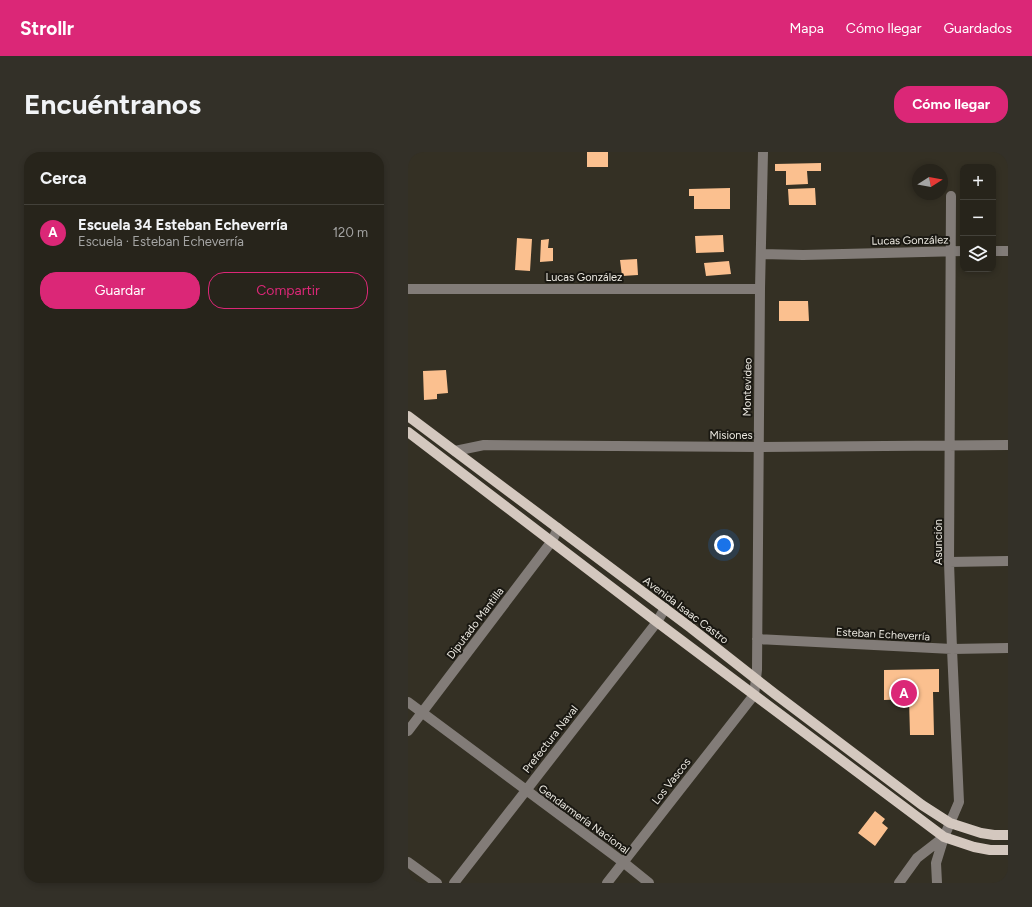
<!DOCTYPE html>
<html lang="es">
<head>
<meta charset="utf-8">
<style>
	:root { --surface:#27241b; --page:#333028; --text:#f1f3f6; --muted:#a4a4a3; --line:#43413a; --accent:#db2777 }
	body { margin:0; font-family:Figtree,sans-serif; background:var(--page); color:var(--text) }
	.controls { position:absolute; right:12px; top:12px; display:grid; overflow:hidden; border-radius:8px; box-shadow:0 2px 6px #0003 }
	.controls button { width:36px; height:36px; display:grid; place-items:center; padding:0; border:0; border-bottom:1px solid var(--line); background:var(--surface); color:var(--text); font:20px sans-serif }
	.compass { position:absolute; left:504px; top:12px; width:36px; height:36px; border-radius:50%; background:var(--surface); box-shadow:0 2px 6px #0003; rotate:79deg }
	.you { position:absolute; left:316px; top:393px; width:14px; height:14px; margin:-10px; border:3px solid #fff; border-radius:50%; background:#1a73e8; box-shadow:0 0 0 6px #1a73e833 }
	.badge { display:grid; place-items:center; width:26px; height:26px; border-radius:50%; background:var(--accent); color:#fff; font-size:13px; font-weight:700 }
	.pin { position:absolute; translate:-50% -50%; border:2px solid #fff; box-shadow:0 1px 4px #0006 }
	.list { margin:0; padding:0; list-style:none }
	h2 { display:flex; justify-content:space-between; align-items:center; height:52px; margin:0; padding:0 16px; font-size:17px }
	h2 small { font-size:13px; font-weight:400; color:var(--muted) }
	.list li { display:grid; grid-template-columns:26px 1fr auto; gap:12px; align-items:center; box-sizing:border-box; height:56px; padding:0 16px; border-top:1px solid var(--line) }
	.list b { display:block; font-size:15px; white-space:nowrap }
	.list p { margin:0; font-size:13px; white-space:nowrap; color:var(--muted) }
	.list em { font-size:13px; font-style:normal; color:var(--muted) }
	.actions { display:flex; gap:8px; padding:12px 16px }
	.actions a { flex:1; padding:9px 0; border:1px solid var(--accent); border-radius:16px; text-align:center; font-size:14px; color:var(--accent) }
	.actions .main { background:var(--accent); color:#fff }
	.icon { flex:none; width:22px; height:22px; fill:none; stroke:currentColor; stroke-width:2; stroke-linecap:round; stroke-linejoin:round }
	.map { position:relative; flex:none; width:600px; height:731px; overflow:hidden; border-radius:16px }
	header { display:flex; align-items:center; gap:24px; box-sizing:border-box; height:56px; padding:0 20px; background:var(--accent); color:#fff }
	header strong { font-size:19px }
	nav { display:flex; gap:22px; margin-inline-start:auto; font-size:14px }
	.intro { display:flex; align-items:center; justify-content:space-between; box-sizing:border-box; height:96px; padding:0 24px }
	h1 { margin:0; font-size:28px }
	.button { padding:10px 18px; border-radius:16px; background:var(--accent); color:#fff; font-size:14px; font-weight:700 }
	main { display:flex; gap:24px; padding:0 24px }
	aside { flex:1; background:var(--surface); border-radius:16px; box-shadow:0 2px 6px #0003 }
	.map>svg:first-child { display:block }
	.building { fill:#fbc08f }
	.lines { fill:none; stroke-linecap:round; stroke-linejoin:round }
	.minor { stroke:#827c78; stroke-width:10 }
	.major { stroke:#d4c8bf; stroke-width:10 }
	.labels { text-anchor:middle; stroke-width:4; stroke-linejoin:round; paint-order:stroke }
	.street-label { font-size:11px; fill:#ebe8e0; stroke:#1a1812 }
</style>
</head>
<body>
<header>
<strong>Strollr</strong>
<nav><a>Mapa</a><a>Cómo llegar</a><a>Guardados</a></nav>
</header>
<div class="intro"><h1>Encuéntranos</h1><a class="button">Cómo llegar</a></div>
<main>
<aside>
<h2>Cerca<small></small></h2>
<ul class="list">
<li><span class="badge">A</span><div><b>Escuela 34 Esteban Echeverría</b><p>Escuela · Esteban Echeverría</p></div><em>120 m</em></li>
</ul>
<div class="actions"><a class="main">Guardar</a><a>Compartir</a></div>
</aside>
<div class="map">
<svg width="600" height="731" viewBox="0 0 600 731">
	<rect width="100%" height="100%" fill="#343024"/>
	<path class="building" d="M179,0h21v15h-21z
		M413,11v8h-14l1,13 -22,1v-14h-11v-7z
		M322,36v21h-36v-13h-5v-7z
		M407,36l1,17h-27l-1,-16z
		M315,83l1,17 -28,1 -1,-17z
		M109,86l15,1 -2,32 -15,-1z
		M141,87l-1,9h5v13l-13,1 1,-22z
		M229,107l1,16 -16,1 -2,-16z
		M321,109l2,13 -25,2 -2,-13z
		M371,149h29l1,20h-30z
		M38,218l2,23 -11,1v5l-13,1 -1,-29z
		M531,517v23h-6l1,43h-24l-1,-36 -25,1v-30z
		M467,659l10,8 -3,4 6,5 -13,18 -17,-13z"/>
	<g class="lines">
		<path class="minor" d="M585,99h15
			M353,102l42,1 160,-4
			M0,137h352
			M47,299l29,-6 274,2 250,-2
			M541,410l59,-1
			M349,487l195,10 56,-1
			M0,550l215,160 26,21
			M0,579l144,-190 6,-13
			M0,710l29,21
			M46,731l203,-261 8,-14
			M199,731l147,-188 3,-25 3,-381 3,-137
			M491,731l18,-25 27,-21
			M529,731l-1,-20 8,-26 15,-35 -7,-153 -3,-87 2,-366"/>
		<path class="major" d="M0,264l283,212 84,66 147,111 28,18 31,10 13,2h14
			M0,280l249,190 287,215 30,10 16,3h18"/>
	</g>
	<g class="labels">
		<g class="street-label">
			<text transform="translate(502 88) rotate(-1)" y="4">Lucas González</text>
			<text x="176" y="129">Lucas González</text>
			<text transform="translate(339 235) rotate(-89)" y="4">Montevideo</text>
			<text x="323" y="287">Misiones</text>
			<text transform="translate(530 390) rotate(-90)" y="4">Asunción</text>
			<text transform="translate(278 458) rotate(37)" y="4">Avenida Isaac Castro</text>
			<text transform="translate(67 471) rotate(-53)" y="4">Diputado Mantilla</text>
			<text transform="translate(475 482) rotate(3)" y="4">Esteban Echeverría</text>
			<text transform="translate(142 587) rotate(-52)" y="4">Prefectura Naval</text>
			<text transform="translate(263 629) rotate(-52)" y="4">Los Vascos</text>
			<text transform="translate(176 667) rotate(36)" y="4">Gendarmería Nacional</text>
		</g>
	</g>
</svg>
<div class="controls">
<button>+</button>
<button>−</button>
<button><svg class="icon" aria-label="layers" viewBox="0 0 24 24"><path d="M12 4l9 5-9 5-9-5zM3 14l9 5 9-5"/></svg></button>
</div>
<svg class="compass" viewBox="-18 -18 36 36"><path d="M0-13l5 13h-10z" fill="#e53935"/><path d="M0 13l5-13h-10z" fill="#a4a4a3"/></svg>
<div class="you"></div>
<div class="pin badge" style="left:496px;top:541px">A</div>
</div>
</main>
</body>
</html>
